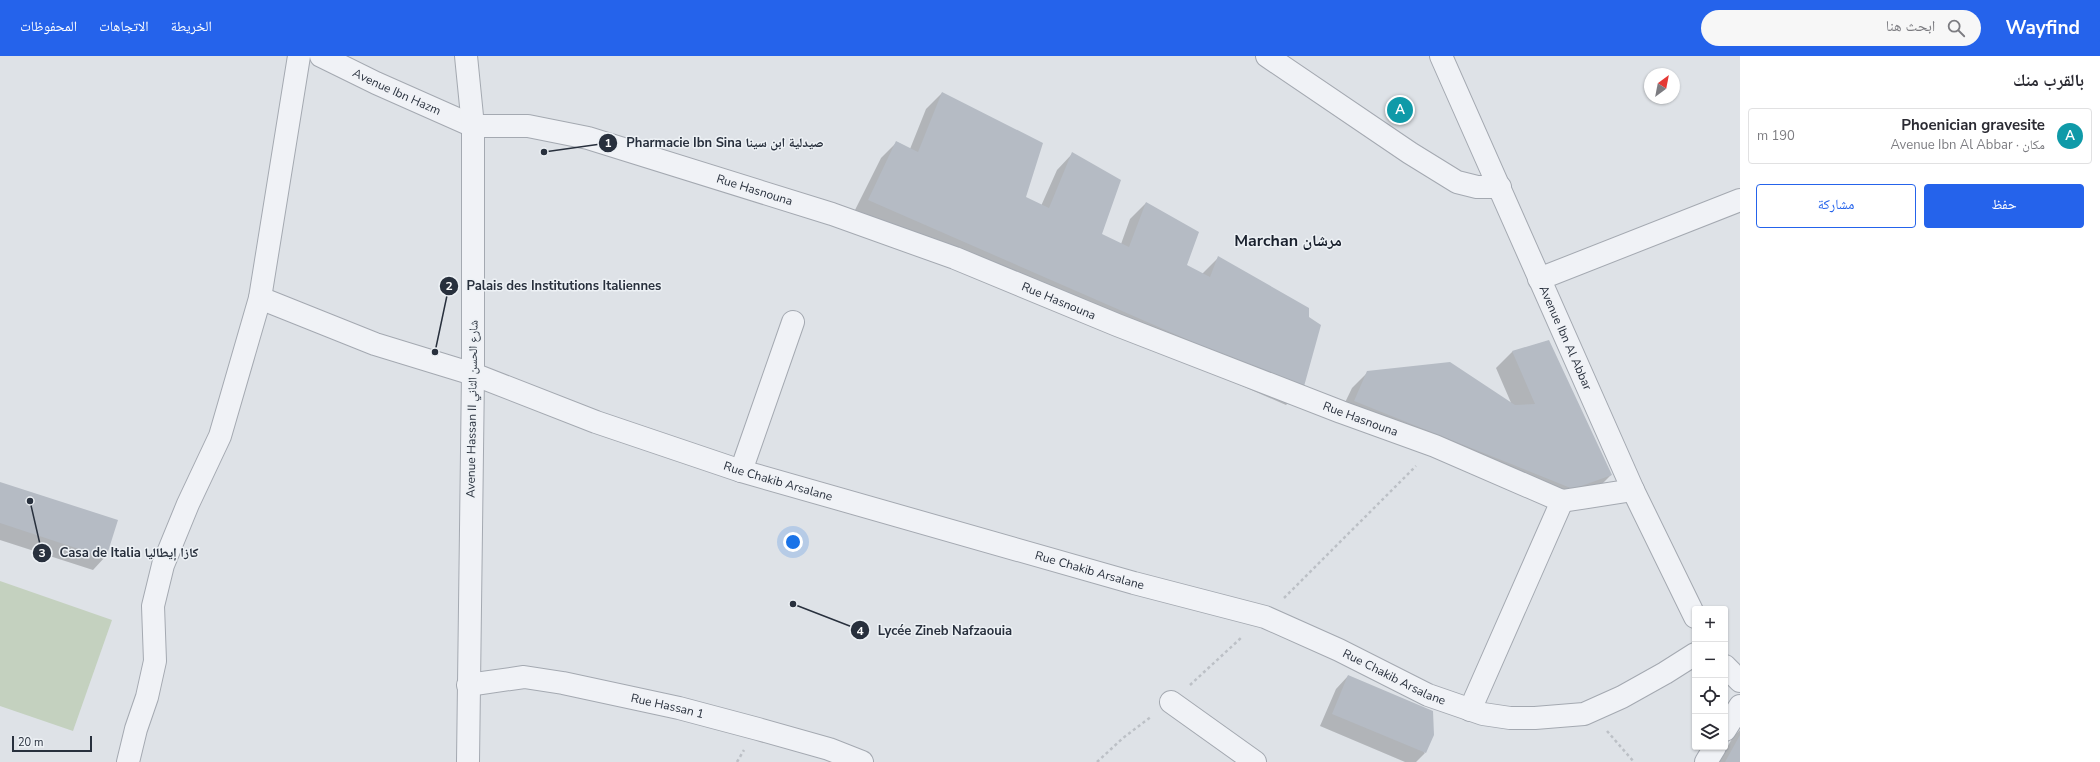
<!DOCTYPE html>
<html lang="ar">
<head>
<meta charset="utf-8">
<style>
	:root { --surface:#fff; --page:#f7f7f7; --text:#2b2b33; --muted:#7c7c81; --line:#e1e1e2; --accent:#2563eb }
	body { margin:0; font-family:"Nunito Sans","Noto Naskh Arabic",sans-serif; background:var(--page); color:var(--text); direction:rtl }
	.controls { position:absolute; right:12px; bottom:12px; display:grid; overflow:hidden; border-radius:4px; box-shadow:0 1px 3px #0004 }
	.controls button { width:36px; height:36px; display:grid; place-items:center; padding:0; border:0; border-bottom:1px solid var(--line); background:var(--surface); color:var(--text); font:20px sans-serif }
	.compass { position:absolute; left:1644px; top:12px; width:36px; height:36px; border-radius:50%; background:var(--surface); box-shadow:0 1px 3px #0004; rotate:32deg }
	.scale { position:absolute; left:12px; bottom:10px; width:80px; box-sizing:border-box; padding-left:4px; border:2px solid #28303d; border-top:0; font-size:11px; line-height:14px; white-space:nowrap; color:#28303d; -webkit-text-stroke:3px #edf1f5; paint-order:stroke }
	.you { position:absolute; left:793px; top:486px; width:14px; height:14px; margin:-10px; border:3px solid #fff; border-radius:50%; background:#1a73e8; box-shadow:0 0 0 6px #1a73e833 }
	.badge { display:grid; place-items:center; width:26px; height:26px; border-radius:50%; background:var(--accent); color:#fff; font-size:13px; font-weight:700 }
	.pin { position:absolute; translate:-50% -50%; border:2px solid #fff; box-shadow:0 1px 4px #0006 }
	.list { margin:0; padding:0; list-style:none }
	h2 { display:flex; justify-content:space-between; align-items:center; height:52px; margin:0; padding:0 16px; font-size:17px }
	h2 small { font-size:13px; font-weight:400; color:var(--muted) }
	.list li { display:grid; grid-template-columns:26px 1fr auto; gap:12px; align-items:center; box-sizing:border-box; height:56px; margin:0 8px 8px; padding:0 8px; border:1px solid var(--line); border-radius:4px }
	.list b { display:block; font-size:15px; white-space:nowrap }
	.list p { margin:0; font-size:13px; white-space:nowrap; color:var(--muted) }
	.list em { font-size:13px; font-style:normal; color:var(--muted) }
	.actions { display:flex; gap:8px; padding:12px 16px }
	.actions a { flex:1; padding:9px 0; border:1px solid var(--accent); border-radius:4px; text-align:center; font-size:14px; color:var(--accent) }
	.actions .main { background:var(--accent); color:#fff }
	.icon { flex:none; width:22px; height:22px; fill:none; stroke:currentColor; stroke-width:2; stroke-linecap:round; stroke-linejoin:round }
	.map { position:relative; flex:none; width:1740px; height:706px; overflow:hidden; direction:ltr }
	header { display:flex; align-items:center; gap:24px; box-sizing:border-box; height:56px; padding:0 20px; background:var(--accent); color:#fff }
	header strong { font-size:19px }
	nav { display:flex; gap:22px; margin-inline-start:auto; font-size:14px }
	.search { width:280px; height:36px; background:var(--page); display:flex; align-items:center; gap:10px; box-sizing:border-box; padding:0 14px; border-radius:22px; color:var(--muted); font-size:15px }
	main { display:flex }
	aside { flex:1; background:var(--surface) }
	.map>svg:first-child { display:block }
	.green { fill:#c4d1bf }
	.shadow { fill:#0003 }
	.building { fill:#b5bbc4 }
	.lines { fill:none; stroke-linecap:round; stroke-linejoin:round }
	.minor-casing { stroke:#a4a9b1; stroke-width:24 }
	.tertiary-casing { stroke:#a4a9b1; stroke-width:24 }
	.path { stroke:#bcc0c6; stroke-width:2.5; stroke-dasharray:3 3; stroke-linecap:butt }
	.minor { stroke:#f0f2f6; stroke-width:22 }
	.tertiary { stroke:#f0f2f6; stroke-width:22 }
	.labels { text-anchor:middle; stroke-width:3; stroke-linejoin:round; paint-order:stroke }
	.street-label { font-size:12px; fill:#28303d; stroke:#edf1f5 }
	.district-label { font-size:16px; font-weight:bold; fill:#1a212e; stroke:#edf1f5 }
	.leader { fill:none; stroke:#28303d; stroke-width:1.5 }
	.callout-dot { fill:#28303d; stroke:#edf1f5; stroke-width:1.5 }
	.mark-label { font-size:12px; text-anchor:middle; font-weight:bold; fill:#fff }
	.callout-label { font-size:13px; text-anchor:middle; font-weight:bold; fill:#28303d; stroke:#edf1f5; stroke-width:3; stroke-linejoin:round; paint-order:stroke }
</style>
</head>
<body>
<header>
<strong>Wayfind</strong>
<div class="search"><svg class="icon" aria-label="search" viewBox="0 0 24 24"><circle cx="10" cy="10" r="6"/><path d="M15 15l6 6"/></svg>ابحث هنا</div>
<nav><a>الخريطة</a><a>الاتجاهات</a><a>المحفوظات</a></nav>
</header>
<main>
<aside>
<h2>بالقرب منك<small></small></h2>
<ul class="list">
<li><span class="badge" style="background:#0f9aa8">A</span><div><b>Phoenician gravesite</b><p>مكان · Avenue Ibn Al Abbar</p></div><em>190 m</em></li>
</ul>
<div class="actions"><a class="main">حفظ</a><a>مشاركة</a></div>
</aside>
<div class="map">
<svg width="1740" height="706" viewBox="0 0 1740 706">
	<rect width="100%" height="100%" fill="#dee2e7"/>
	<path class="green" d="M0,525l112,39 -39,111 -73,-25z"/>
	<path class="shadow" d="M942,37l83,105 16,8 16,-36 15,-16 29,81 20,9 9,-25 16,-16 39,62 17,9 17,-17 83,132 -16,16 -434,-189 29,-58 16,-16 13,7 16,-40z
		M1548,285l63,134 -16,16 -38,14 -219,-88 14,-29 16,-16 144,33 -16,-37 16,-16z
		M0,427l105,74 -12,13 -93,-30z
		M1348,620l77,77 -9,9h-11l-85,-36 16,-37z
		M1740,674v32h-21l14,-25z"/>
	<path class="building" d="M942,36l101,51 -17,54 23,11 23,-56 49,28 -19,54 27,13 17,-45 53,30 -12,33 23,12 8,-21 91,52v9l12,8 -18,65 -435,-190 28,-59 22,11z
		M1549,284l63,135 -39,14 -219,-88 13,-30 83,-9 65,43 20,-1 -23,-53z
		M0,426l118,38 -12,38 -106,-35z
		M1348,619l85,36 1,24 -8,18 -94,-39z
		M1740,679v27h-15z"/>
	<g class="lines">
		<g class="minor-casing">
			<g id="minor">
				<path id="s1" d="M321,0l55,27 97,43h55l60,12 244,76 123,44 162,67 224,87 94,34 127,55 71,-11"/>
				<path d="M1267,0l143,97 47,29 20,5h23"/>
				<path id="s2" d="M1441,0l192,434 62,127"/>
				<path d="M1539,223l201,-79"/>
				<path id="s3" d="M260,242l115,46 98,30 123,48 145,49 393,112 131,34 74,33 89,45 55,19 27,4h25l49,-4 38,-17 43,-24 30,-19"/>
				<path d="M741,415l52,-149"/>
				<path d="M1725,610l15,15"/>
				<path id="s4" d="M468,629l56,-8 39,6 116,25 79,21 71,20 33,13"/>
				<path d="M1171,646l84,60"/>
				<path d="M1470,654l92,-209"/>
				<path d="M1725,674l15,-24"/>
				<path d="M128,706l8,-33 11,-32 8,-36 -2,-55 10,-41 25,-61 32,-68 40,-138 39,-242"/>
				<path d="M1706,706l9,-15"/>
			</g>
		</g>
		<g class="tertiary-casing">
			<path id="tertiary" d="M466,0l7,70v248l-5,388"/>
		</g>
		<path class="path" d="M1284,542l132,-132
			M1190,629l52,-48
			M1607,675l27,31
			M737,706l7,-12
			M1097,706l26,-24 29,-22"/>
		<use href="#minor" class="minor"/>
		<use href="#tertiary" class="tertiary"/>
	</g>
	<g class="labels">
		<g class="street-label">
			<text dy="4" stroke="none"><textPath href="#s1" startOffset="84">Avenue Ibn Hazm</textPath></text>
			<text dy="4" stroke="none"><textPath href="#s1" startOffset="458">Rue Hasnouna</textPath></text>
			<text dy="4" stroke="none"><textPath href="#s1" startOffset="782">Rue Hasnouna</textPath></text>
			<text dy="4" stroke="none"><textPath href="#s2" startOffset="308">Avenue Ibn Al Abbar</textPath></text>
			<text transform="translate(472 353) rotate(-89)" y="4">Avenue Hassan II شارع الحسن الثاني</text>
			<text dy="4" stroke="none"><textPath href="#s1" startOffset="1106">Rue Hasnouna</textPath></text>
			<text dy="4" stroke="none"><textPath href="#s3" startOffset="550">Rue Chakib Arsalane</textPath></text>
			<text dy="4" stroke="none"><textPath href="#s3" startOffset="874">Rue Chakib Arsalane</textPath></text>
			<text dy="4" stroke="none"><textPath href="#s3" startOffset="1198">Rue Chakib Arsalane</textPath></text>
			<text dy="4" stroke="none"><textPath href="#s4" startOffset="203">Rue Hassan 1</textPath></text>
		</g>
		<g class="district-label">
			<text x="1288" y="190">Marchan مرشان</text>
		</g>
	</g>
	<path class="leader" d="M544 96L608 87M435 296L449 230M30 445L42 497M793 548L860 574"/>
	<g class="callout-dot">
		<circle cx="544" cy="96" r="4"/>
		<circle cx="435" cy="296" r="4"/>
		<circle cx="30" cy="445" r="4"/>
		<circle cx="793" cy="548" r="4"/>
		<circle cx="608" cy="87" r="10"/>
		<circle cx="449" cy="230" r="10"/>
		<circle cx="42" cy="497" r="10"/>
		<circle cx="860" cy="574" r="10"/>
	</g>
	<g class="mark-label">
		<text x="608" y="91">1</text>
		<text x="449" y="234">2</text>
		<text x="42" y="501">3</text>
		<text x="860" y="579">4</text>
	</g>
	<g class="callout-label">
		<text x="725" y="91">Pharmacie Ibn Sina صيدلية ابن سينا</text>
		<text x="564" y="234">Palais des Institutions Italiennes</text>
		<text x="129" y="501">Casa de Italia كازا إيطاليا</text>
		<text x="945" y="579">Lycée Zineb Nafzaouia</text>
	</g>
</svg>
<div class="controls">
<button>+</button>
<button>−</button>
<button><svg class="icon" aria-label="locate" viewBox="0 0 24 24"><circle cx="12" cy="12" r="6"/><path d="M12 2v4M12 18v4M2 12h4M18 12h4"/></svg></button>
<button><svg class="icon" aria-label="layers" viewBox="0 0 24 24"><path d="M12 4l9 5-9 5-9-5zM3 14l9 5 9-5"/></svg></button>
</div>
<svg class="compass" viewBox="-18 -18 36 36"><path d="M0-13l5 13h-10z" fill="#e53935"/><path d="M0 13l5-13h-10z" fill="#7c7c81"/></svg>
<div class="scale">20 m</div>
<div class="you"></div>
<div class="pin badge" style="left:1400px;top:54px;background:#0f9aa8">A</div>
</div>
</main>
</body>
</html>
